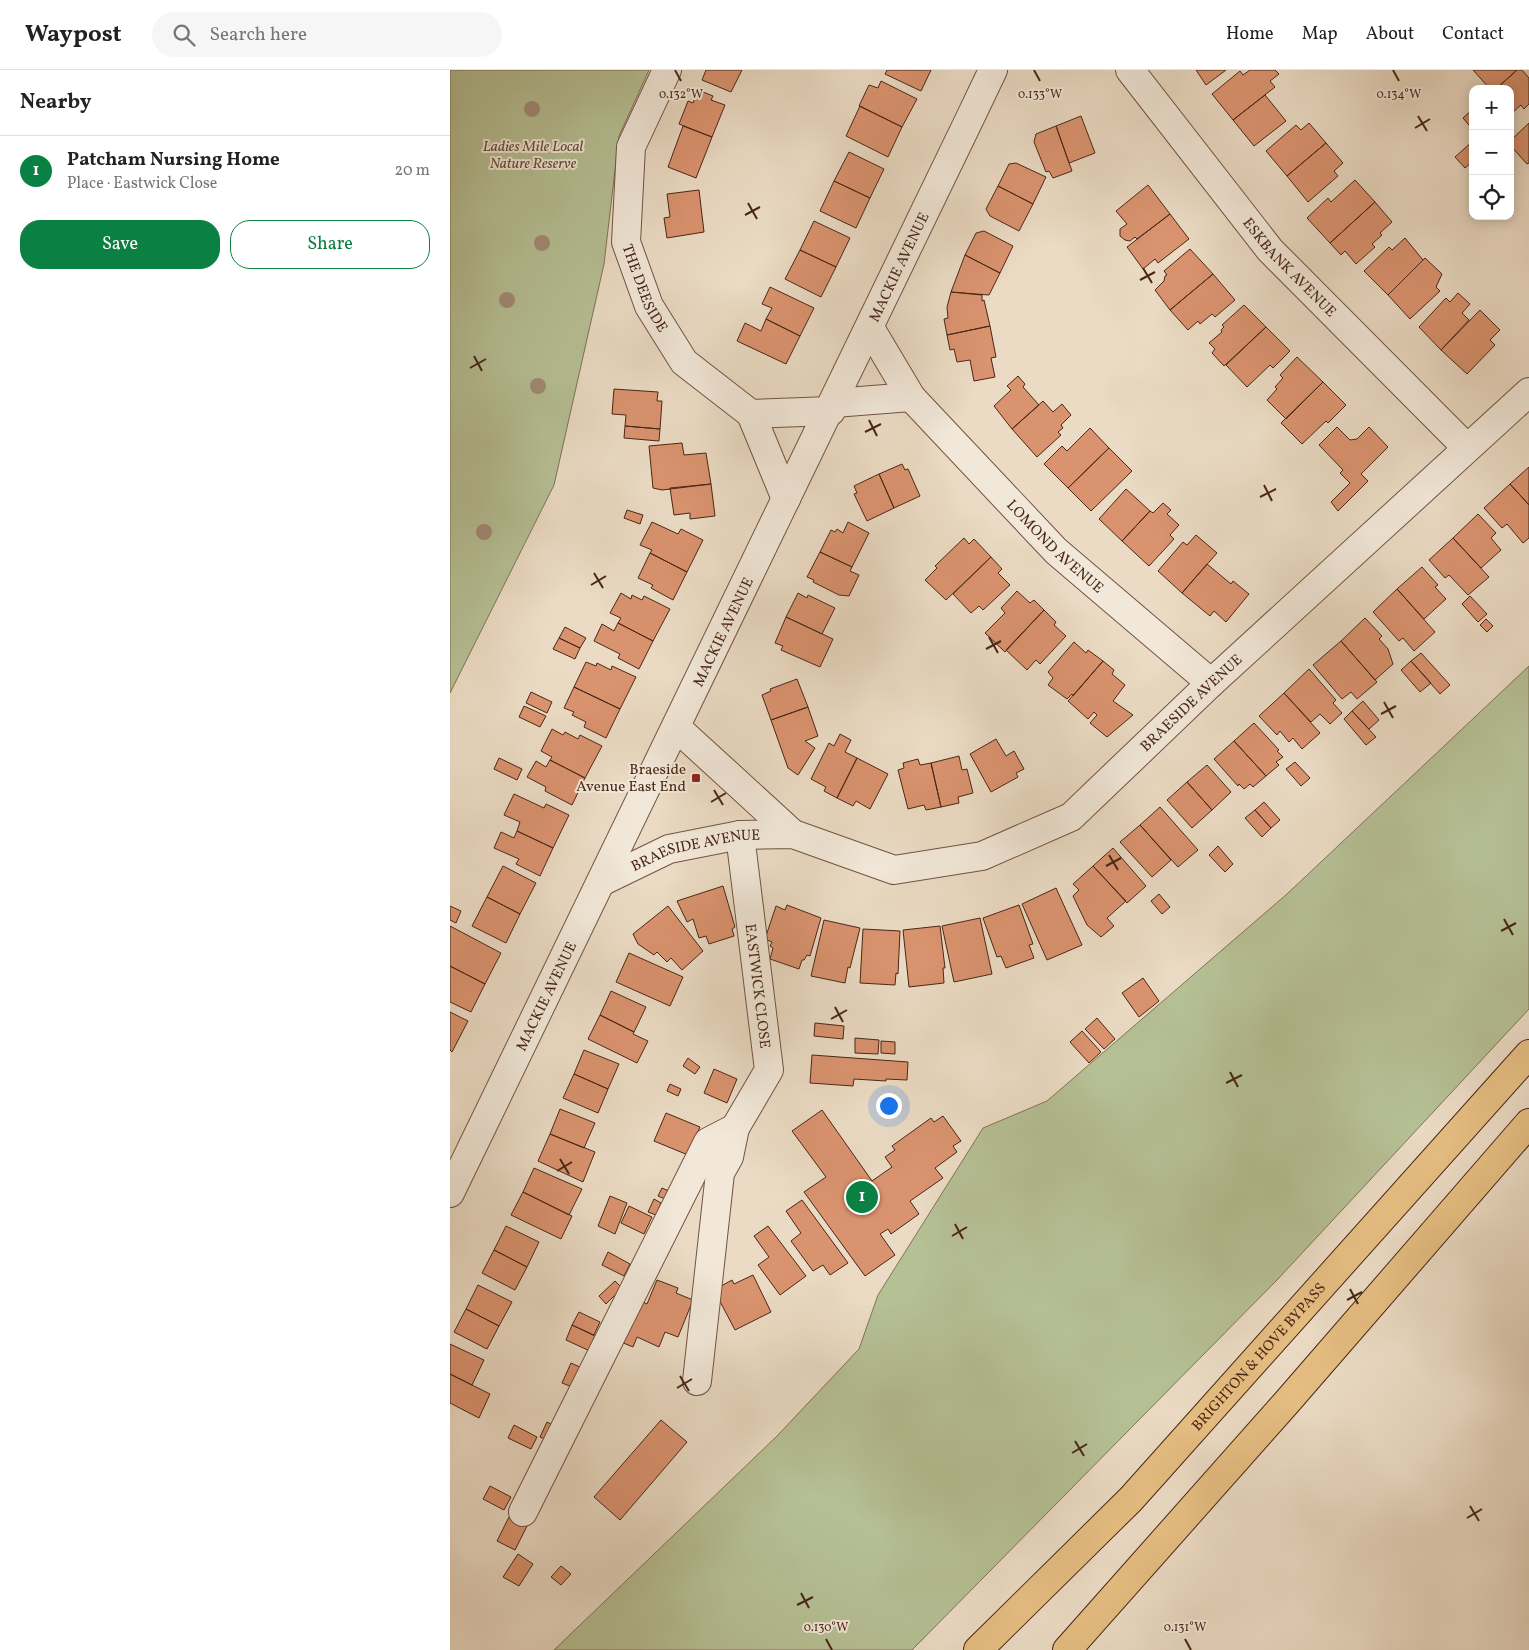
<!DOCTYPE html>
<html lang="en">
<head>
<meta charset="utf-8">
<style>
	:root { --surface:#fff; --page:#f6f6f6; --text:#222; --muted:#767676; --line:#e0e0e0; --accent:#0b8043 }
	body { margin:0; font-family:Vollkorn,serif; background:var(--page); color:var(--text) }
	.controls { position:absolute; right:15px; top:15px; display:grid; overflow:hidden; border-radius:10px; box-shadow:0 2px 12px #0003 }
	.controls button { width:45px; height:45px; display:grid; place-items:center; padding:0; border:0; border-bottom:1px solid var(--line); background:var(--surface); color:var(--text); font:25px sans-serif }
	.you { position:absolute; left:438px; top:1035px; width:18px; height:18px; margin:-12px; border:4px solid #fff; border-radius:50%; background:#1a73e8; box-shadow:0 0 0 8px #1a73e833 }
	.badge { display:grid; place-items:center; width:32px; height:32px; border-radius:50%; background:var(--accent); color:#fff; font-size:16px; font-weight:700 }
	.pin { position:absolute; translate:-50% -50%; border:2px solid #fff; box-shadow:0 1px 5px #0006 }
	.list { margin:0; padding:0; list-style:none }
	h2 { display:flex; justify-content:space-between; align-items:center; height:65px; margin:0; padding:0 20px; font-size:21px }
	h2 small { font-size:16px; font-weight:400; color:var(--muted) }
	.list li { display:grid; grid-template-columns:32px 1fr auto; gap:15px; align-items:center; box-sizing:border-box; height:70px; padding:0 20px; border-top:1px solid var(--line) }
	.list b { display:block; font-size:19px; white-space:nowrap }
	.list p { margin:0; font-size:16px; white-space:nowrap; color:var(--muted) }
	.list em { font-size:16px; font-style:normal; color:var(--muted) }
	.actions { display:flex; gap:10px; padding:15px 20px }
	.actions a { flex:1; padding:11px 0; border:1px solid var(--accent); border-radius:20px; text-align:center; font-size:18px; color:var(--accent) }
	.actions .main { background:var(--accent); color:#fff }
	.icon { flex:none; width:28px; height:28px; fill:none; stroke:currentColor; stroke-width:2; stroke-linecap:round; stroke-linejoin:round }
	.map { position:relative; flex:none; width:1079px; height:1580px; overflow:hidden }
	header { display:flex; align-items:center; gap:30px; box-sizing:border-box; height:70px; padding:0 25px; background:var(--surface); border-bottom:1px solid var(--line) }
	header strong { font-size:24px }
	nav { display:flex; gap:28px; margin-inline-start:auto; font-size:18px }
	.search { width:350px; height:45px; background:var(--page); display:flex; align-items:center; gap:12px; box-sizing:border-box; padding:0 18px; border-radius:28px; color:var(--muted); font-size:19px }
	main { display:flex }
	aside { flex:1; background:var(--surface) }
	.map>svg:first-child { display:block }
	.green { fill:#b6c095; stroke:#807356 }
	.building { fill:#da936f; stroke:#492616 }
	.lines { fill:none; stroke-linecap:round; stroke-linejoin:round }
	.minor-casing { stroke:#725342; stroke-width:30 }
	.highway-casing { stroke:#492616; stroke-width:30 }
	.minor { stroke:#f2e8d9; stroke-width:28 }
	.highway { stroke:#e6be82; stroke-width:28 }
	.tree { fill:#a18c76 }
	.ticks { fill:none; stroke:#492616; stroke-width:2 }
	.poi-dot { fill:#8f2418; stroke:#f2e8d9; stroke-width:2 }
	.labels { text-anchor:middle; stroke-width:4; stroke-linejoin:round; paint-order:stroke }
	.park-label { font-size:15px; font-style:italic; fill:#644c36; stroke:#f2e8d9 }
	.street-label { font-size:15px; fill:#492616; stroke:#f2e8d9 }
	.poi-label { font-size:15px; fill:#492616; stroke:#f2e8d9; text-anchor:end }
	.ticks-label { font-size:12px; text-anchor:middle; fill:#492616; stroke:#f2e8d9; stroke-width:4; stroke-linejoin:round; paint-order:stroke }
</style>
</head>
<body>
<header>
<strong>Waypost</strong>
<div class="search"><svg class="icon" aria-label="search" viewBox="0 0 24 24"><circle cx="10" cy="10" r="6"/><path d="M15 15l6 6"/></svg>Search here</div>
<nav><a>Home</a><a>Map</a><a>About</a><a>Contact</a></nav>
</header>
<main>
<aside>
<h2>Nearby<small></small></h2>
<ul class="list">
<li><span class="badge">1</span><div><b>Patcham Nursing Home</b><p>Place · Eastwick Close</p></div><em>20 m</em></li>
</ul>
<div class="actions"><a class="main">Save</a><a>Share</a></div>
</aside>
<div class="map">
<svg width="1079" height="1580" viewBox="0 0 1079 1580">
	<rect width="100%" height="100%" fill="#ebdbc4"/>
	<filter id="stains"><feTurbulence type="fractalNoise" baseFrequency=".004" numOctaves="4"/><feColorMatrix values="0 0 0 0 .2 0 0 0 0 .09 0 0 0 0 .02 0 0 0 .5 -.17"/></filter>
	<radialGradient id="worn" r=".72"><stop offset=".6" stop-color="#630" stop-opacity="0"/><stop offset="1" stop-color="#630" stop-opacity=".3"/></radialGradient>
	<path class="green" d="M0,0h199l-30,66 -15,128 -50,221 -104,208z
		M1079,596v343l-252,271 -365,370h-358l223,-214 82,-87 19,-54 105,-167 64,-27 240,-207z"/>
	<path class="building" d="M256,0h36l-11,22 -29,-12z
		M437,0h44l-10,21 -36,-17z
		M746,0h30l-20,15z
		M800,0h25l4,4 -9,7 5,6 -42,33 -21,-26 28,-23 3,4z
		M1023,0h44l-21,19h-6z
		M1067,0h5l7,8v26l-5,5 -3,-4 -9,8 -2,-2v-22h-14z
		M431,11l36,18 -15,28 -43,-21 10,-21 9,3z
		M248,20l15,6 -2,4 14,5 -13,32 -33,-13 9,-23 5,2z
		M815,25l21,26 -32,25 -21,-26z
		M410,36l42,21 -14,30 -42,-21z
		M1023,39v21l-10,-12z
		M631,46l14,37 -26,10 -13,-37z
		M859,53l17,20 -39,33 -21,-25 30,-26 5,5z
		M1079,53v40l-2,1 -17,-19v-4z
		M233,56l29,11 -16,41 -28,-11z
		M606,56l16,45 -19,7 -4,-7 -3,1 -12,-30 2,-8z
		M1023,71v20l-8,7 -10,-11z
		M876,73l17,20 -9,8 4,5 -30,26 -21,-26z
		M399,82l35,17 -14,29 -36,-17z
		M566,93l30,14 -13,27 -35,-18 11,-22z
		M905,110l20,22 -45,41 -23,-25 21,-20 3,4z
		M384,111l36,17 -14,30 -36,-17z
		M698,115l22,29 -33,25 -2,-2 -5,4 -5,-1 -5,-4v-7l7,-5 -11,-13z
		M548,116l35,18 -14,27 -29,-15 -4,-7z
		M249,120l5,42 -37,6 -3,-20 6,-1 -3,-23z
		M925,132l17,20 -12,11 2,2 -10,9 3,3 -19,17 -11,-13 -4,4 -11,-12z
		M720,144l19,25 -31,24 -3,-4 -12,10 -16,-22z
		M364,151l36,17 -14,29 -36,-17z
		M534,161l29,15 -13,27 -35,-18 11,-22z
		M955,168l18,22 -35,35 -24,-24 25,-24 3,3z
		M740,179l23,25 -43,36 -15,-20 9,-9 1,-5 2,-1 -3,-4z
		M350,180l36,17 -15,30 -36,-18z
		M515,185l35,18 -11,22 -38,-3z
		M975,188l17,16 -6,13 4,4 -30,28 -22,-24z
		M763,204l22,26 -20,17 -3,-3 -12,10 -2,-3 -10,9 -18,-20z
		M320,217l44,21 -14,28 -34,-17 6,-11 -10,-4z
		M501,222l31,3v6l2,-1 6,26 -43,9 -3,-16 4,-1 -1,-11z
		M1008,223l12,11 -8,9 7,7 -28,30 -22,-23 27,-29 4,4z
		M794,235l22,22 -42,39 -12,-13 3,-4 -6,-6 13,-11 -1,-2 3,-3 -2,-2z
		M1030,240l20,20 -10,10 5,5 -28,29 -26,-24z
		M316,249l34,17 -14,28 -49,-23 8,-18 16,8z
		M540,256l6,31 -5,1 4,19 -21,4 -4,-21 -13,2 -3,-13 -4,1 -3,-15z
		M816,257l24,24 -17,17 -3,-3 -23,22 -21,-22z
		M847,287l26,25 -37,37 -19,-19 10,-11 -2,-2 8,-9 -3,-3z
		M568,306l7,8 -2,3 16,18 -27,24 -18,-23 17,-16 -4,-4z
		M873,312l23,23 -18,18 -2,-2 -24,23 -21,-21z
		M164,319l44,3 -1,9h5l-2,28 -35,-3 1,-11 -14,-1z
		M593,331l10,11 9,-8 9,11 -10,10 2,3 -5,4 3,3 -24,22 -25,-28z
		M175,356l35,3 -1,12 -35,-3z
		M887,357l13,13 7,-1 12,-12 19,20 -27,27 7,7 -30,30 -7,-9 19,-19 -10,-10 3,-3 -24,-25z
		M640,358l19,20 -41,40 -24,-24 18,-18 5,5z
		M232,373l2,12 22,-2 5,31 -49,6 -9,-2 -4,-42z
		M659,378l23,23 -41,40 -23,-23z
		M452,394l3,6 3,-1 12,27 -26,12 -15,-34z
		M1079,397v38l-19,-21z
		M429,404l15,34 -27,13 -13,-27 3,-1 -3,-7z
		M261,414l4,32 -25,3v-6l-16,2 -4,-27z
		M1060,414l19,21v33l-6,5 -16,-19 -5,4 -18,-20z
		M676,419l24,22 -28,30 -23,-22z
		M713,433l8,7 -4,4 12,11 -9,10 4,4 -25,27 -27,-25 28,-30 3,2z
		M177,440l16,5 -3,9 -16,-6z
		M1028,444l18,19 -5,5 10,12 -20,18 -28,-30z
		M202,452l26,12 3,-5 22,11 -16,32 -37,-19 2,-3 -12,-5z
		M398,452l21,11 -17,34 -32,-15 11,-22 4,2 2,-3 6,4z
		M746,465l21,18 -35,40 -24,-22 25,-29 4,3z
		M514,468l5,6 5,-5 17,18 -45,43 -21,-20 12,-12 -2,-2z
		M1003,468l36,39 -21,18 -19,-20 -4,3 -16,-18z
		M370,482l32,15 -2,4 9,4 -10,21 -10,-1 -26,-13 1,-2 -7,-3z
		M200,483l37,19 -14,28 -22,-12 2,-3 -15,-7z
		M541,487l11,12 -4,4 12,12 -27,25 -4,-4 -8,7 -18,-19z
		M757,494l24,20 2,-3 16,13 -23,28 -12,-11 -4,5 -28,-23z
		M972,497l16,18 -3,2 11,12 -22,20 -27,-30z
		M947,519l38,43 -21,19 -11,-13 -4,3 -26,-29z
		M567,521l13,12 4,-3 10,10 -39,42 -20,-19 20,-20 -4,-5z
		M171,523l10,6 1,-4 10,5 2,-4 26,13 -17,32 -35,-18 3,-5 -11,-5z
		M348,523l9,5 1,-3 27,13 -13,26 -36,-17z
		M1020,526l17,18 -9,8 -16,-18z
		M594,540l12,12 -2,3 12,11 -26,28 -4,-4 -9,10 -21,-20z
		M336,547l47,22 -13,28 -39,-17 2,-4 -8,-3z
		M915,548l17,18 -3,3 9,10 5,15 -18,16 -34,-39z
		M1036,549l7,7 -6,6 -7,-7z
		M168,553l35,18 -14,28 -21,-11 2,-4 -26,-13 8,-17 12,7z
		M115,557l21,11 -6,10 -21,-10z
		M109,568l21,10 -5,11 -22,-10z
		M891,571l36,41 -20,17 -6,-7 -9,7 -29,-34z
		M624,572l12,11 2,-3 15,11 -30,35 -1,-2 -5,5 -19,-14 5,-7 -5,-6z
		M971,583l29,32 -10,9 -29,-33z
		M653,591l11,9 -2,4 13,11 -12,16 20,14 -26,22 -17,-14 7,-8 -3,-3 -6,7 -20,-18z
		M961,591l20,22 -11,9 -19,-22z
		M136,592l10,4 1,-3 14,7 1,-4 24,11 -16,32 -46,-22z
		M859,599l27,31 -3,3 9,10 -12,11 -10,-10 -9,8 -27,-29z
		M347,609l11,28 -37,13 -9,-25 9,-4 -1,-2z
		M124,617l46,22 -14,29 -22,-11 2,-5 -14,-7 2,-3 -10,-4z
		M81,622l21,10 -5,11 -21,-10z
		M834,623l36,40 -18,16 -9,-11 -4,4 -9,-11 -3,4 -18,-19z
		M913,631l16,19 -10,9 -17,-18z
		M74,636l22,10 -6,11 -21,-10z
		M358,637l10,29 -13,5 10,7 -17,27 -10,-7 -17,-48z
		M902,641l24,26 -10,8 -22,-26z
		M804,653l25,27 -2,1 6,6 -7,5 3,3 -13,11 -32,-35z
		M102,659l11,6 2,-3 13,7 2,-4 22,11 -17,32 -35,-18 2,-3 -11,-6z
		M390,664l11,6 -6,12 12,6 -20,40 -13,-7 2,-4 -15,-8 18,-36 5,3z
		M546,669l10,17 8,-5 10,18 -8,4 2,4 -27,15 -21,-38z
		M784,671l32,35 -13,11 -3,-3 -6,5 -5,-5 -1,2 -24,-27z
		M509,686l3,14 5,-1 6,24 -15,4 1,6 -18,4 -10,-44z
		M49,688l23,11 -5,11 -23,-11z
		M407,688l31,16 -18,35 -14,-8 -3,5 -16,-8z
		M468,689l2,6 11,-2 10,44 -15,3 -2,-5 -16,4 -10,-39 6,-2 -1,-5z
		M100,690l35,18 -13,27 -27,-14 1,-4 -19,-10 9,-16 10,6z
		M845,692l15,16 -9,8 -15,-17z
		M757,695l24,27 -19,18 -25,-28z
		M737,712l25,28 -20,18 -25,-28z
		M64,724l30,14 2,-4 23,11 -16,33 -36,-17 3,-9 -16,-7z
		M814,732l16,18 -9,8 -16,-18z
		M710,737l38,43 -20,17 -38,-42z
		M805,740l16,18 -9,9 -17,-19z
		M690,755l31,35 -19,17 -32,-35z
		M67,761l36,17 -13,28 -24,-12 3,-5 -25,-11 7,-16 13,6z
		M768,776l15,18 -8,8 -16,-17z
		M663,778l33,38 -19,17 -34,-37z
		M53,796l33,17 -16,31 -33,-17z
		M643,796l33,35 -19,17 7,8 -13,11 -14,-12 -14,-29 6,-6 -6,-6z
		M273,816l12,41 -3,2 2,7 -25,8 -3,-8 -7,2 -6,-19 -6,3 -10,-21z
		M606,818l26,57 -35,15 -25,-56z
		M709,824l11,13 -8,7 -11,-13z
		M37,827l33,17 -14,29 -34,-17z
		M337,835l34,13 -11,38 -3,-1 -3,5h-2l-3,9 -29,-10 3,-11 -3,-2 2,-4 -7,-3 11,-33 9,4z
		M569,835l14,39 -4,1 5,13 -28,10 -5,-12 -4,1 -14,-39z
		M0,836l11,5 -5,12 -6,-3z
		M218,836l35,45 -21,19 -11,-12 -4,4 -10,-10 -3,3 -16,-11 -5,-10z
		M530,848l12,56 -38,8 -12,-56z
		M374,850l36,8 -10,40 -2,-1 -3,16 -34,-7z
		M0,856l51,27 -16,31 -35,-18z
		M490,856l5,42h-2l1,15 -35,4 -6,-57z
		M413,859l37,2 -2,43 -2,-1 -1,12 -35,-2z
		M179,883l54,24 -13,29 -54,-24z
		M0,896l35,18 -14,28 -21,-10z
		M693,908l16,23 -20,16 -17,-24z
		M161,921l35,16 -12,25 -34,-17z
		M0,942l18,9 -16,31 -2,-2z
		M150,945l34,17 -1,2 15,7 -11,22 -49,-24z
		M647,948l18,21 -11,10 -19,-20z
		M365,953l29,3 -1,13 -29,-3z
		M632,961l19,21 -12,11 -19,-21z
		M405,968l24,2 -1,14 -23,-1z
		M431,971l14,1v12l-14,-1z
		M134,980l35,14 -11,25 -34,-15z
		M362,985l96,7 -1,18 -21,-1v2l-32,-2 -1,7 -43,-3z
		M238,988l12,9 -5,7 -12,-8z
		M264,999l23,10 -10,24 -23,-10z
		M124,1004l34,15 -10,24 -35,-15z
		M220,1014l11,5 -3,7 -11,-5z
		M110,1039l35,14 -11,25 -34,-14z
		M372,1040l50,71 20,-14 -7,-10 10,-7 -3,-4 39,-28 3,4 9,-6 18,25 -8,5 4,6 -22,16 8,10 -33,23 9,13 -28,20 -3,-5 -8,5 15,21 -30,21 -61,-84 22,-15 -34,-46z
		M216,1043l34,14 -12,28 -34,-14z
		M100,1064l45,18 -12,30 -45,-21z
		M84,1098l48,21 -13,26 -46,-23z
		M212,1118l7,3 -4,8 -7,-3z
		M73,1122l49,24 -11,23 -50,-24z
		M160,1126l17,7 -12,31 -17,-8z
		M204,1129l7,4 -5,12 -8,-3z
		M352,1130l46,63 -18,12 -7,-10 -10,6 -22,-30 10,-8 -15,-22z
		M179,1136l23,11 -8,17 -23,-11z
		M56,1156l33,16 -12,25 -33,-17z
		M318,1156l38,50 -26,19 -22,-30 11,-8 -15,-21z
		M44,1180l33,17 -12,23 -33,-17z
		M158,1182l22,12 -6,12 -22,-11z
		M303,1205l18,37 -36,18 -21,-40 18,-10 2,4z
		M207,1210l21,8 -2,5 17,7 -15,37 -13,-5 -6,15 -22,-10 -4,10 -17,-7 25,-39 6,3z
		M165,1211l7,7 -16,16 -7,-8z
		M28,1215l34,17 -13,24 -33,-17z
		M16,1239l33,17 -12,23 -33,-17z
		M129,1242l21,10 -6,13 -22,-10z
		M122,1255l27,13 -7,14 -26,-12z
		M0,1274l34,16 -12,25 -22,-11z
		M121,1293l11,5 -10,19 -10,-4z
		M0,1304l40,20 -11,24 -29,-15z
		M211,1350l26,22 -67,78 -26,-23z
		M97,1352l10,5 -7,14 -10,-4z
		M64,1355l23,12 -6,12 -23,-11z
		M40,1416l21,11 -7,13 -21,-11z
		M59,1447l18,9 -12,24 -18,-9z
		M68,1484l15,10 -14,22 -16,-9z
		M111,1496l10,8 -10,11 -10,-8z"/>
	<g class="lines">
		<g class="minor-casing">
			<g id="minor">
				<path id="s1" d="M217,0l-36,77 -5,95 23,64 35,56 67,52 35,85"/>
				<path id="s2" d="M680,0l140,180 197,198"/>
				<path id="s3" d="M420,258l41,69 145,154 155,132"/>
				<path d="M384,333l77,-6"/>
				<path d="M301,344l80,-3"/>
				<path d="M226,657l117,107"/>
				<path id="s4" d="M153,811l66,-32 71,-14 53,-1 101,36 88,-14 89,-39 140,-134 318,-291"/>
				<path id="s5" d="M0,1123c183,-374 364,-748 543,-1123"/>
				<path d="M247,1311l23,-208 9,-16 6,-29 34,-58 -29,-235"/>
				<path d="M73,1442l185,-370 27,-14"/>
			</g>
		</g>
		<g class="highway-casing">
			<g id="highway">
				<path id="s6" d="M528,1580l153,-151 398,-445"/>
				<path d="M617,1580l220,-248 242,-279"/>
			</g>
		</g>
		<use href="#minor" class="minor"/>
		<use href="#highway" class="highway"/>
	</g>
	<g class="tree">
		<circle cx="82" cy="39" r="8"/>
		<circle cx="92" cy="173" r="8"/>
		<circle cx="57" cy="230" r="8"/>
		<circle cx="88" cy="316" r="8"/>
		<circle cx="34" cy="462" r="8"/>
	</g>
	<path class="ticks" d="M225,0l6,11M584,0l6,11M943,0l6,11M968,46l9,15M965,58l15,-9M298,133l9,16M295,145l15,-8M693,198l9,15M690,210l15,-8M24,286l8,15M20,298l16,-9M419,350l8,16M415,362l16,-8M814,415l8,16M810,427l16,-8M144,503l9,15M141,515l15,-9M539,567l9,16M536,579l15,-8M934,632l9,16M931,644l15,-8M264,720l9,15M261,732l15,-9M659,785l9,15M656,796l15,-8M1054,849l9,16M1051,861l15,-8M385,937l8,15M381,949l16,-9M780,1002l8,15M776,1013l16,-8M110,1089l9,15M107,1101l15,-9M505,1154l8,15M502,1166l15,-9M900,1219l8,15M897,1230l15,-8M230,1306l9,15M227,1318l15,-9M625,1371l9,15M622,1383l15,-9M1020,1436l9,15M1017,1448l15,-9M351,1523l8,15M347,1535l16,-8M376,1569l6,11M735,1569l6,11"/>
	<rect class="poi-dot" x="241" y="703" width="10" height="10" rx="2.5"/>
	<g class="labels">
		<g class="park-label">
			<text x="83" y="81">Ladies Mile Local<tspan x="83" dy="17">Nature Reserve</tspan></text>
		</g>
		<g class="street-label">
			<text dy="5" stroke="none"><textPath href="#s2" startOffset="254">ESKBANK AVENUE</textPath></text>
			<text dy="5" stroke="none"><textPath href="#s5" startOffset="1029">MACKIE AVENUE</textPath></text>
			<text dy="5" stroke="none"><textPath href="#s1" startOffset="230">THE DEESIDE</textPath></text>
			<text dy="5" stroke="none"><textPath href="#s3" startOffset="288">LOMOND AVENUE</textPath></text>
			<text dy="5" stroke="none"><textPath href="#s5" startOffset="624">MACKIE AVENUE</textPath></text>
			<text dy="5" stroke="none"><textPath href="#s4" startOffset="658">BRAESIDE AVENUE</textPath></text>
			<text dy="5" stroke="none"><textPath href="#s4" startOffset="99">BRAESIDE AVENUE</textPath></text>
			<text transform="translate(308 916) rotate(83)" y="5">EASTWICK CLOSE</text>
			<text dy="5" stroke="none"><textPath href="#s5" startOffset="219">MACKIE AVENUE</textPath></text>
			<text dy="5" stroke="none"><textPath href="#s6" startOffset="406">BRIGHTON &amp; HOVE BYPASS</textPath></text>
		</g>
		<g class="poi-label">
			<text x="236" y="704">Braeside<tspan x="236" dy="17">Avenue East End</tspan></text>
		</g>
	</g>
	<g class="ticks-label">
		<text x="231" y="28">0.132°W</text>
		<text x="590" y="28">0.133°W</text>
		<text x="949" y="28">0.134°W</text>
		<text x="376" y="1561">0.130°W</text>
		<text x="735" y="1561">0.131°W</text>
	</g>
	<rect width="100%" height="100%" filter="url(#stains)"/>
	<rect width="100%" height="100%" fill="url(#worn)"/>
</svg>
<div class="controls">
<button>+</button>
<button>−</button>
<button><svg class="icon" aria-label="locate" viewBox="0 0 24 24"><circle cx="12" cy="12" r="6"/><path d="M12 2v4M12 18v4M2 12h4M18 12h4"/></svg></button>
</div>
<div class="you"></div>
<div class="pin badge" style="left:412px;top:1127px">1</div>
</div>
</main>
</body>
</html>
